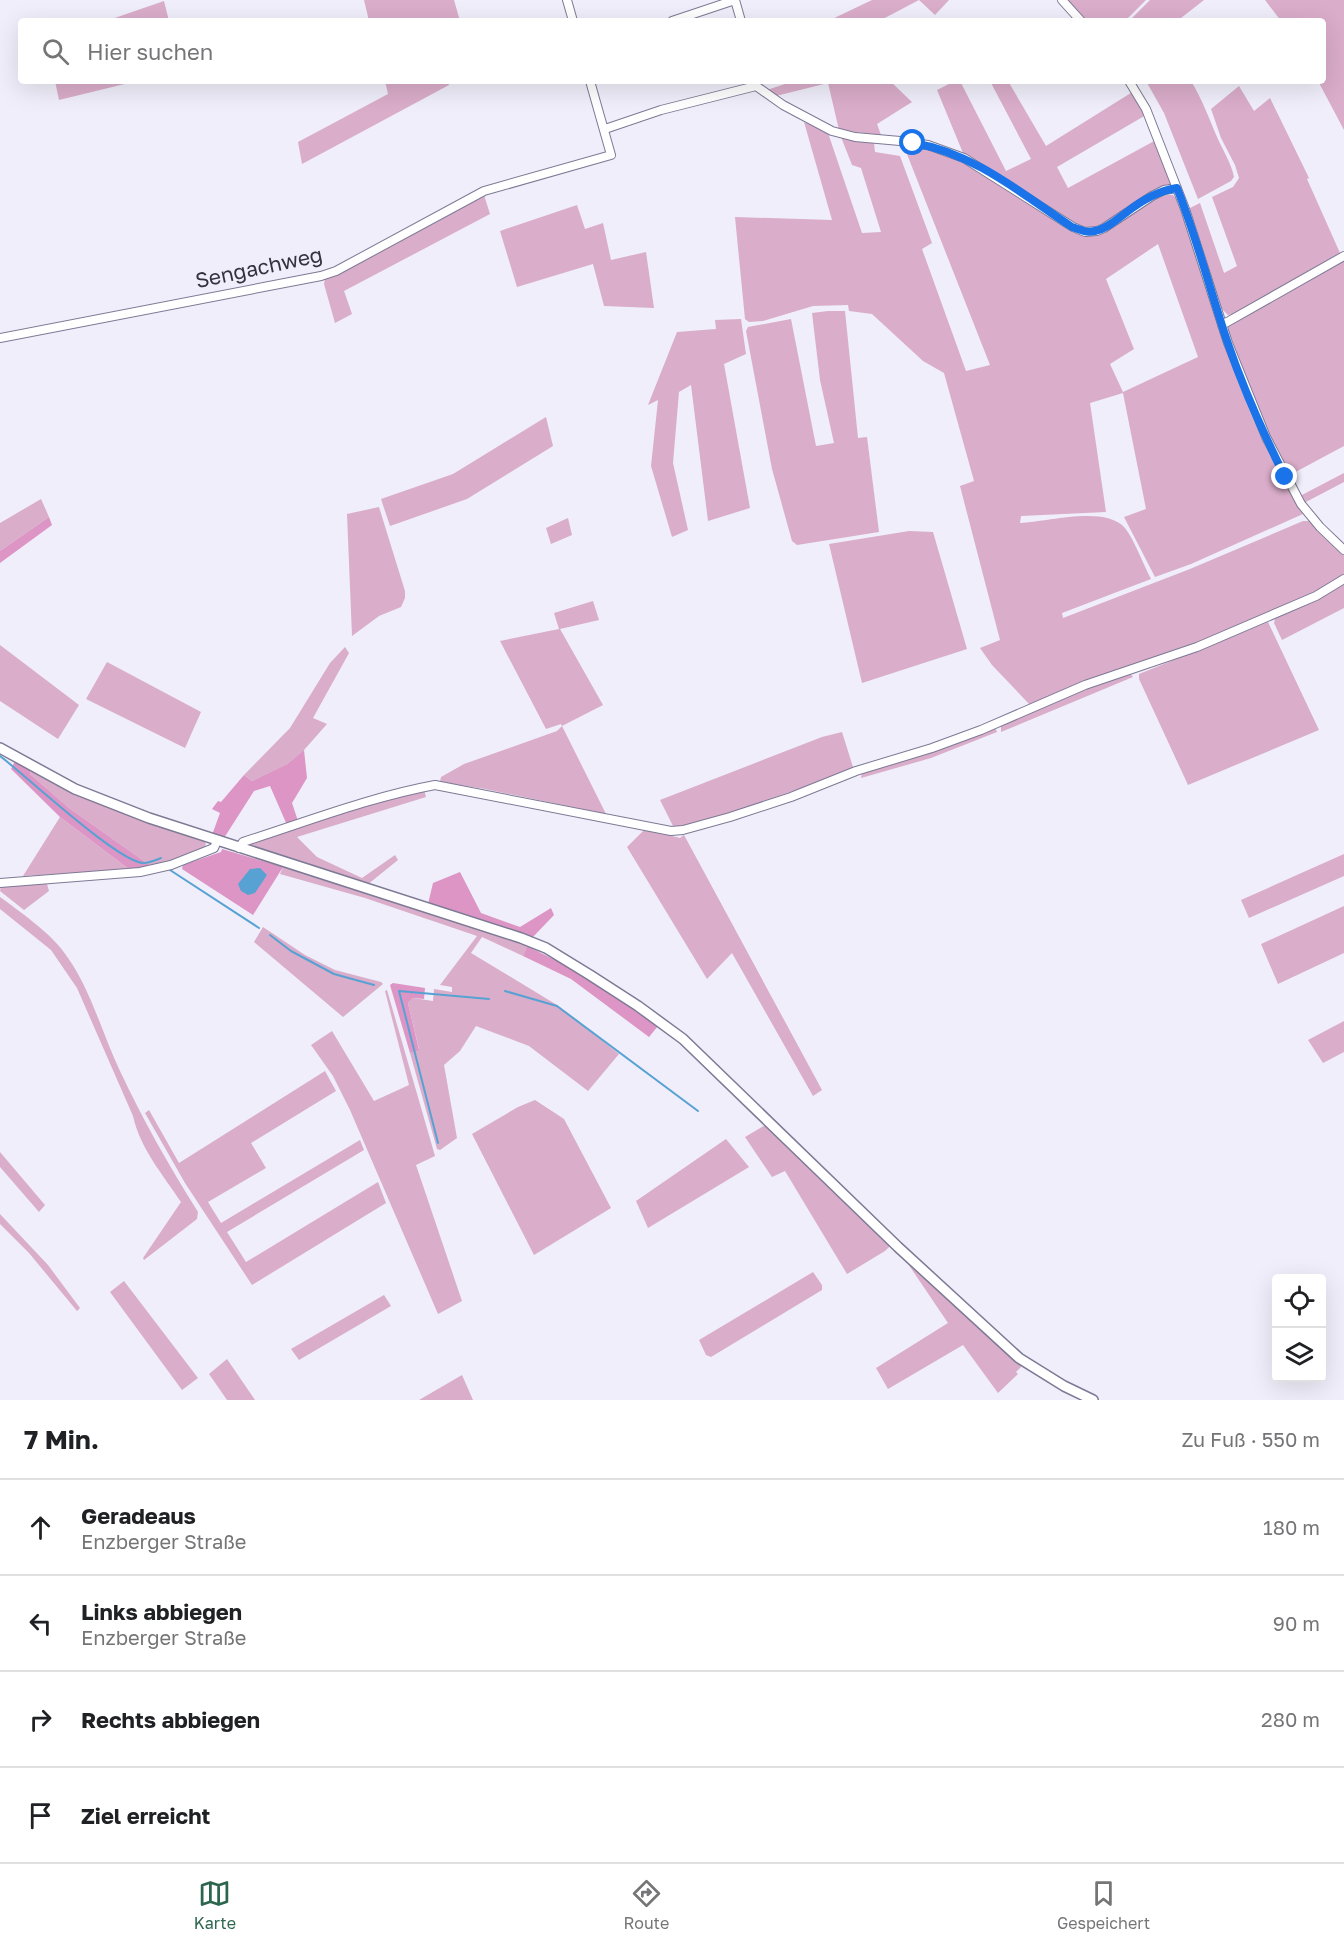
<!DOCTYPE html>
<html lang="de">
<head>
<meta charset="utf-8">
<style>
	:root { --surface:#fff; --page:#f2f2f2; --text:#202124; --muted:#757577; --line:#e0e0e0; --accent:#2d664e }
	body { margin:0; font-family:"Golos Text",sans-serif; background:var(--page); color:var(--text) }
	.controls { position:absolute; right:18px; bottom:18px; display:grid; overflow:hidden; border-radius:6px; box-shadow:0 6px 24px #0002 }
	.controls button { width:54px; height:54px; display:grid; place-items:center; padding:0; border:0; border-bottom:2px solid var(--line); background:var(--surface); color:var(--text); font:30px sans-serif }
	.stop { position:absolute; width:18px; height:18px; margin:-14px; border:4px solid #1a73e8; border-radius:50%; background:#fff }
	.stop.end { background:#1a73e8; border-color:#fff; box-shadow:0 2px 6px #0008 }
	.list { margin:0; padding:0; list-style:none }
	h2 { display:flex; justify-content:space-between; align-items:center; height:78px; margin:0; padding:0 24px; font-size:26px }
	h2 small { font-size:20px; font-weight:400; color:var(--muted) }
	.list li { display:grid; grid-template-columns:39px 1fr auto; gap:18px; align-items:center; box-sizing:border-box; height:96px; padding:0 24px; border-top:2px solid var(--line) }
	.list b { display:block; font-size:22px; white-space:nowrap }
	.list p { margin:0; font-size:20px; white-space:nowrap; color:var(--muted) }
	.list em { font-size:20px; font-style:normal; color:var(--muted) }
	.icon { flex:none; width:33px; height:33px; fill:none; stroke:currentColor; stroke-width:2; stroke-linecap:round; stroke-linejoin:round }
	.map { position:relative; flex:none; width:1344px; height:1400px; overflow:hidden }
	.search { position:absolute; background:var(--surface); box-shadow:0 6px 24px #0002; left:18px; right:18px; top:18px; height:66px; display:flex; align-items:center; gap:15px; box-sizing:border-box; padding:0 21px; border-radius:6px; color:var(--muted); font-size:22px }
	.sheet { height:462px; background:var(--surface) }
	nav { display:flex; justify-content:space-around; align-items:center; box-sizing:border-box; height:84px; border-top:2px solid var(--line); background:var(--surface); font-size:16px; color:var(--muted) }
	nav a { display:grid; justify-items:center; gap:3px }
	nav .on { color:var(--accent) }
	.map>svg:first-child { display:block }
	.green { fill:#daadca; fill-rule:evenodd }
	.forest { fill:#dc95c4 }
	.water { fill:#57a2d3 }
	.lines { fill:none; stroke-linecap:round; stroke-linejoin:round }
	.stream { stroke:#57a2d3; stroke-width:2 }
	.minor-casing { stroke:#7c7a95; stroke-width:10 }
	.major-casing { stroke:#7c7a95; stroke-width:12 }
	.minor { stroke:#fff; stroke-width:8 }
	.major { stroke:#fff; stroke-width:9 }
	.route { stroke:#1a73e8; stroke-width:8 }
	.labels { text-anchor:middle; stroke-width:4.5; stroke-linejoin:round; paint-order:stroke }
	.street-label { font-size:21px; fill:#33323e; stroke:#efeefa }
</style>
</head>
<body>
<div class="map">
<svg width="1344" height="1400" viewBox="0 0 1344 1400">
	<rect width="100%" height="100%" fill="#efeefa"/>
	<path class="green" d="M364,0h90l6,21h-91z
		M872,0h77l-14,15 -16,-15 -40,21h-51z
		M1065,0h81l-21,21h-42z
		M1150,0h54l-23,18 2,3h-54z
		M1265,0h79v130l-26,-49h5v-60h-42z
		M164,1l5,20h-63z
		M55,81h82l-78,19z
		M385,81h63l1,4 -147,79 -4,-22 90,-48z
		M794,81h96l22,21 -35,22 4,11 -42,-5 -11,-47 -52,13 -9,-6z
		M955,81h5l46,90 25,-12 -41,-78h18l38,65 88,-55 12,24 -89,52 11,21 88,-48 16,41 -2,4 -15,4 -59,39h-12l-13,-6 -108,-69 -26,-63z
		M1146,81h45c11,18 18,37 26,56 6,14 14,25 17,40l-3,4 -33,18 -34,-86z
		M1239,86l15,25 16,-13 39,80 -2,1 33,74 -102,60 -10,2 -7,-7 -32,-96 1,-4 10,-5 24,70 13,-7 -25,-69 21,-10 6,-9 -4,-13 -14,-27 -10,-29z
		M804,122l24,11 34,100 19,-1 -20,-64 -9,-3 -11,-28 33,6 1,9 25,4 32,87 -10,6 44,122 24,-6 -87,-221 38,7 29,12 111,72 13,1 54,-35 14,-6h11l7,8c32,102 64,221 123,311l-112,50 -36,13 -31,-60 22,-8 -23,-116 -33,10 16,109 -85,4 -1,7c27,-1 85,-18 105,5 10,13 18,36 26,51l-89,34 1,5 127,-49 113,-48h7l34,33v22c-99,55 -208,91 -314,129l-38,-40 -12,-17 20,-8 -40,-154 14,-5 -30,-108 -21,-12 -51,-47 -23,-3 -1,-6 -35,1 -50,15 -14,1 -4,-3 -10,-102 97,3zM1158,244l40,113 -75,35 -13,-28 24,-15 -28,-70z
		M484,195l6,19 -146,77 8,23 -17,9 -11,-39 1,-6z
		M577,205l8,24 18,-6 8,37 35,-8 8,56 -50,-2 -11,-42 -76,23 -17,-56z
		M1344,259v187l-56,30 -47,-106 -14,-39 2,-7 46,-24z
		M828,311h17l13,127 9,-1 12,95 -82,13 -5,-4 -20,-72 -26,-138 2,-4 43,-8 25,127 18,-3 -14,-63 -8,-67z
		M741,319l5,35 -22,10 26,144 -42,13 -17,-136 -12,7 -6,71 15,67 -16,7 -21,-71 7,-66 -10,5 29,-73 39,-3 -1,-9z
		M546,417l7,29 -86,53 -77,27 -9,-27 72,-25z
		M1344,473v9l-40,21 -4,-7z
		M41,499l8,18 -49,34v-28z
		M379,507l26,84v7l-4,9 -22,9 -27,20 -5,-122z
		M568,518l4,17 -21,9 -5,-16z
		M909,531l24,1 34,117 -105,34 -33,-139z
		M1344,584v24l-62,32 -8,-17 1,-4z
		M593,601l6,19 -39,9 43,76 -41,21 44,88 -121,-25 -45,-7 1,-5 23,-13 93,-33 5,-5 -1,-2 -15,5 -46,-88 59,-12 -5,-16z
		M1268,622l51,108 -131,55 -49,-106v-5z
		M0,645l79,60 -21,34 -58,-38z
		M345,647l4,6 -36,65 14,6 -23,26 -17,14 -35,17 -8,-6 46,-47 40,-65z
		M107,662l94,50 -16,36 -99,-49z
		M1130,673l3,4 -132,55v-7l85,-37z
		M995,727l2,5 -66,26 -70,20 1,-6z
		M842,732l11,35 -3,4 -120,42 -56,15 -14,-28 162,-63z
		M31,769l99,46 74,26 2,3 -2,4 -29,12 -24,6 -82,-58 -39,-34z
		M424,790l2,7 -129,40 20,20 45,21 33,-23 3,5 -31,25 -122,-39 1,-3 162,-50z
		M60,817l70,53 -107,6z
		M645,829l35,9 4,-3 138,255 -9,6 -81,-143 -25,26 -80,-132z
		M1344,854v22l-95,42 -8,-18z
		M283,867l201,63 43,16 -4,10 -41,-19 -11,16 86,52 62,49 -31,37 -59,-45 -53,-20 -16,25 -16,14 13,73 -17,12 -3,-1 -27,-96 9,-4 -11,-46 5,-5 20,3 1,-12 18,3v-5l-12,-2 37,-49 -112,-38 -85,-24z
		M47,884l2,7 -25,19 -24,-19 1,-5z
		M0,897c18,13 50,36 63,54 27,35 38,80 57,120 23,49 49,95 78,141l-1,7 -53,41 -1,-2 38,-56c-18,-27 -41,-54 -48,-86l-56,-128 -26,-38 -51,-41z
		M1344,906v47l-66,31 -17,-40z
		M263,927l42,28 30,15 46,12 2,2 -40,33 -89,-75z
		M387,990l48,166 -19,9 46,136 -24,13 -88,-204 -17,-34 -22,-31 21,-14 42,70 35,-16 -24,-94z
		M1344,1021v31l-21,11 -15,-23z
		M325,1071l11,20 -85,52 15,25 -58,34 13,21 139,-83 4,10 -137,82 19,30 132,-80 8,21 -134,82 -67,-102 -40,-70 4,-3 30,53z
		M535,1100l29,19 47,89 -77,47 -62,-121 46,-27z
		M767,1124l122,118 1,4 -5,5 -38,23 -62,-103 -13,6 -27,-40z
		M726,1139l23,28 -101,61 -12,-27z
		M0,1152l45,53 -6,7 -39,-45z
		M0,1214l48,51 32,43 -3,3 -48,-58 -29,-29z
		M900,1252l86,83 35,29v3l-5,5 2,2 -20,19 -35,-48 -75,44 -12,-21 72,-45z
		M813,1272l9,13v5l-111,67 -5,-2 -7,-15z
		M124,1281l74,97 -16,12 -72,-98z
		M384,1295l7,11 -92,54 -8,-11z
		M227,1359l28,41h-28l-18,-26z
		M462,1375l11,25h-54z"/>
	<path class="forest" d="M49,517l3,8 -52,38v-12z
		M304,750l3,28 -15,25 6,18 -11,4 -17,-39 -16,5 -30,47 -12,-3 8,-22 -8,-4 6,-8 3,1 23,-27 8,6 35,-17z
		M15,761l16,8 -1,5 39,34 82,58 -21,4 -70,-53 -49,-48z
		M222,849l61,18 -30,48 -71,-46 1,-4 38,-13z
		M460,872l21,41 39,14 31,-19 3,7 -22,23 -104,-34 5,-21z
		M527,946l42,21 89,59 -9,11 -78,-58 -48,-23z
		M393,983l32,5 -1,11 -11,-1 -5,5 11,47 -9,3 -20,-68z"/>
	<path class="water" d="M260,868l7,7 -12,18 -7,2 -7,-4 -3,-7 12,-15z"/>
	<g class="lines">
		<path class="stream" d="M0,756c24,18 120,108 144,107 5,0 12,-3 17,-5
			M170,870l89,58
			M270,935l21,16 43,23 40,11
			M505,991l52,15 141,105
			M438,1143l-39,-152 90,8"/>
		<g class="minor-casing">
			<path id="minor" d="M567,0l6,21
				M735,0l6,21
				M1062,0l19,21
				M672,21l63,-21
				M1129,81l17,28 39,100 43,134 38,94 35,67 19,23 24,23
				M605,129l56,-19 95,-24 27,19 49,26 23,6 45,4 28,4 36,13 109,69 12,5 12,-1 7,-3 48,-32 12,-6 13,-2
				M1222,325l122,-69
				M0,338l321,-62 15,-5 148,-80 127,-36 -21,-74
				M239,848l4,-6c63,-20 127,-45 192,-57l236,46 12,-1 47,-13 61,-20 65,-26 76,-23 49,-18 104,-45 112,-38 119,-51 28,-17
				M0,883l140,-11 31,-7 43,-17 3,-7"/>
		</g>
		<g class="major-casing">
			<path id="major" d="M0,748l75,41 74,29 372,120 25,10 44,27 48,31 45,33 215,208 121,111 45,28 29,14"/>
		</g>
		<use href="#minor" class="minor"/>
		<use href="#major" class="major"/>
	</g>
	<g class="lines">
		<path class="route" d="M913,143c61,10 109,51 159,84 8,3 15,6 23,4 12,-2 22,-12 32,-19 15,-12 31,-21 50,-24 20,50 33,102 50,153 16,47 36,92 58,136"/>
	</g>
	<g class="labels">
		<g class="street-label">
			<text transform="translate(259 268) rotate(-12)" y="7">Sengachweg</text>
		</g>
	</g>
</svg>
<div class="controls">
<button><svg class="icon" aria-label="locate" viewBox="0 0 24 24"><circle cx="12" cy="12" r="6"/><path d="M12 2v4M12 18v4M2 12h4M18 12h4"/></svg></button>
<button><svg class="icon" aria-label="layers" viewBox="0 0 24 24"><path d="M12 4l9 5-9 5-9-5zM3 14l9 5 9-5"/></svg></button>
</div>
<div class="stop" style="left:913px;top:143px"></div>
<div class="stop end" style="left:1285px;top:477px"></div>
<div class="search"><svg class="icon" aria-label="search" viewBox="0 0 24 24"><circle cx="10" cy="10" r="6"/><path d="M15 15l6 6"/></svg>Hier suchen</div>
</div>
<section class="sheet">
<h2>7 Min.<small>Zu Fuß · 550 m</small></h2>
<ul class="list">
<li><svg class="icon" aria-label="ahead" viewBox="0 0 24 24"><path d="M12 20V5M6 11l6-6 6 6"/></svg><div><b>Geradeaus</b><p>Enzberger Straße</p></div><em>180 m</em></li>
<li><svg class="icon" aria-label="left" viewBox="0 0 24 24"><path d="M17 20v-9H6M10 6l-5 5 5 5"/></svg><div><b>Links abbiegen</b><p>Enzberger Straße</p></div><em>90 m</em></li>
<li><svg class="icon" aria-label="right" viewBox="0 0 24 24"><path d="M7 20v-9h11M14 6l5 5-5 5"/></svg><div><b>Rechts abbiegen</b></div><em>280 m</em></li>
<li><svg class="icon" aria-label="arrive" viewBox="0 0 24 24"><path d="M6 21V4h12l-3 4 3 4H6"/></svg><div><b>Ziel erreicht</b></div></li>
</ul>
</section>
<nav>
<a class="on"><svg class="icon" aria-label="map" viewBox="0 0 24 24"><path d="M3 6l6-2 6 2 6-2v14l-6 2-6-2-6 2zM9 4v14M15 6v14"/></svg>Karte</a>
<a><svg class="icon" aria-label="directions" viewBox="0 0 24 24"><path d="M12 3l9 9-9 9-9-9zM9 14v-3h6M13 9l2 2-2 2"/></svg>Route</a>
<a><svg class="icon" aria-label="saved" viewBox="0 0 24 24"><path d="M7 4h10v16l-5-4-5 4z"/></svg>Gespeichert</a>
</nav>
</body>
</html>
